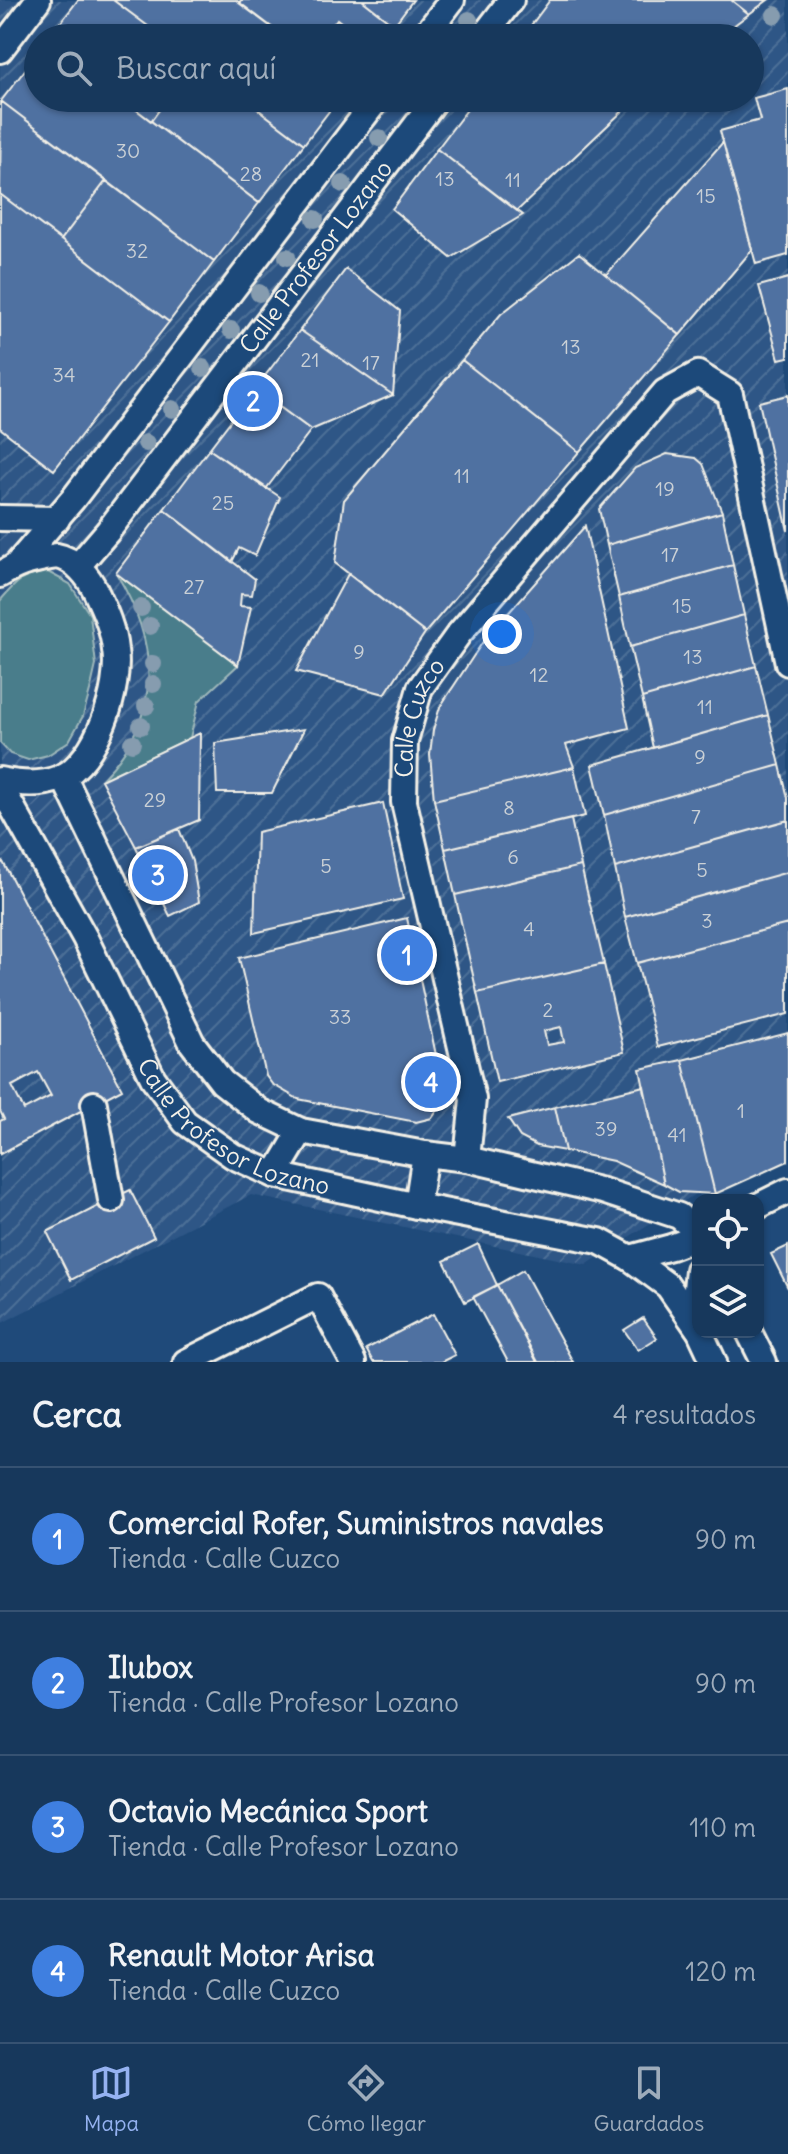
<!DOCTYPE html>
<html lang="es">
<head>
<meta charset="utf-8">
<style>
	:root { --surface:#17385c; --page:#244365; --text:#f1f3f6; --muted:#9eacbb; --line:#365272; --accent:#95b2f1 }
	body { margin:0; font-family:Delius,sans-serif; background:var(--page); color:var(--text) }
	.controls { position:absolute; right:24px; bottom:24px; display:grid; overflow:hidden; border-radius:16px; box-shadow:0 2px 6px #0004 }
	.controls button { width:72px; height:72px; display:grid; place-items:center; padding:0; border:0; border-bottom:2px solid var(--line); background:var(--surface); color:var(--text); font:40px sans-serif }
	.you { position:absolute; left:502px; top:634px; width:28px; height:28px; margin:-20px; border:6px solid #fff; border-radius:50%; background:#1a73e8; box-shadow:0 0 0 12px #1a73e833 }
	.badge { display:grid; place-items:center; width:52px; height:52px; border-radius:50%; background:var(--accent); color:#fff; font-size:26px; font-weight:700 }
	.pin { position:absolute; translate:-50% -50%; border:4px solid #fff; box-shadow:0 2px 8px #0006 }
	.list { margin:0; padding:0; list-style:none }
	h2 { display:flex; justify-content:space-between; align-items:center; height:104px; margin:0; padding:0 32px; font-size:34px }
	h2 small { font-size:26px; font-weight:400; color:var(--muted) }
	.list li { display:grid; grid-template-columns:52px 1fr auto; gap:24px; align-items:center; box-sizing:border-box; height:144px; padding:0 32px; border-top:2px solid var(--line) }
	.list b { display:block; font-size:30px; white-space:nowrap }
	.list p { margin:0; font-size:26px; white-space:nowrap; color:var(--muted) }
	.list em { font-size:26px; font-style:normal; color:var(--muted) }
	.icon { flex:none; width:44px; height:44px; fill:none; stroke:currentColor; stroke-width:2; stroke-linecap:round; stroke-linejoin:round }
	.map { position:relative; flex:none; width:788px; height:1362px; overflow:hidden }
	.search { position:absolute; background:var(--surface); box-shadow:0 2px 6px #0004; left:24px; right:24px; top:24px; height:88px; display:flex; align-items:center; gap:20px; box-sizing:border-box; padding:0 28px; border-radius:44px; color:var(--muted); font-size:30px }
	.sheet { height:680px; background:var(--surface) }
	nav { display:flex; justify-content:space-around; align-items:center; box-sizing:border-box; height:112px; border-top:2px solid var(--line); background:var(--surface); font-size:22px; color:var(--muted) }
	nav a { display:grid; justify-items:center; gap:4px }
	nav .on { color:var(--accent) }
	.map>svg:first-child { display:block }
	.industrial { fill:url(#industrial-furrows); fill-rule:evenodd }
	.garden { fill:#497d8b; stroke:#9eb7ba; stroke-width:2 }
	.building { fill:#4f71a1; stroke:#f4f1e8; stroke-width:2; fill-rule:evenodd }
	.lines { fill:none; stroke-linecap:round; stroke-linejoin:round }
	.minor-casing { stroke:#f4f1e8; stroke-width:30 }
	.minor { stroke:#1f4a7a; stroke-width:24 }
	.tree { fill:#869caf }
	.labels { text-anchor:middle; stroke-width:6; stroke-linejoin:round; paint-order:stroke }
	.number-label { font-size:20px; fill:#cbd1d6 }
	.street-label { font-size:24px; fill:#f4f1e8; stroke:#1f4a7a }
</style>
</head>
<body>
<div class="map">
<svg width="788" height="1362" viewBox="0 0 788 1362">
	<defs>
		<pattern id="industrial-furrows" width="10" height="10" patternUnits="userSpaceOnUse" patternTransform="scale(2)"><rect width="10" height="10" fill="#2d5686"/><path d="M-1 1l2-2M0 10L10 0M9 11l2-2" fill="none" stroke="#4c6f97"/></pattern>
	</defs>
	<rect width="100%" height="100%" fill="#1f4a7a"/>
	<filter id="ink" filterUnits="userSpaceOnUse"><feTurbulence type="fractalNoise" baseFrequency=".0125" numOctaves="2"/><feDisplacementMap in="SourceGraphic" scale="16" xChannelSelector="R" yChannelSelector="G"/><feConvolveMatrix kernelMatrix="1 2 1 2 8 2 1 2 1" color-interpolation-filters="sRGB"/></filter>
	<g filter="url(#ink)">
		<path class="industrial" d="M0,0h788v1161l-73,33h-20l-109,71 -335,-70 -251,129zM38,38h712v60h-712z"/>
		<path class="garden" d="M48,572l22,12 20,31 6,50 -6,26 -7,25 -14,25 -21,14 -20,5 -18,-6 -10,-11v-142c18,-21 21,-25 48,-29z
			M116,573l122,92 -39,36 -9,37 -89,42c62,-63 59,-135 15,-207z"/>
		<path class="building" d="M78,0h35l51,38h-115z
			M113,0h123l50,38h-122z
			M241,0h121l32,25 -10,13h-39l6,-8 -14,-11 -9,12 10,7h-52l-47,-35z
			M362,0h51l-19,25z
			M550,0h181l18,14 -32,24h-182l-9,-6z
			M731,0h37l-19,14z
			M38,53v45h83l138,105 -45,59 -213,-161z
			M788,89v166l-32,9 -36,-133 40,-11 -6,-22z
			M121,98h47l-17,23z
			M168,98h75l61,46 -45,59 -108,-82z
			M243,98h96l-35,46z
			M476,98h139l12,9 -110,104 -80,-62z
			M615,98h24l-12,9z
			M1,101l105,80 -45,59 -61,-46z
			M723,142l29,108 -72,85 -74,-60z
			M437,149l86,66 -72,43 -59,-49z
			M106,181l108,81 -45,60 -108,-82z
			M0,194l169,128 -115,148 -54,-42z
			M579,253l101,82 -101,117 -117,-92 39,-46z
			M346,269l54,42 -7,84 -93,-65z
			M788,278v79l-9,2 -20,-73z
			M300,330l93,65 -82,35 -56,-41z
			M462,360l117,92 -154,181 -90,-70 9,-63z
			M255,389l56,41 -45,59 -57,-40z
			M788,395v136l-29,-129z
			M209,449l71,48 -25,59 -16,-8 -7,14 -68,-53z
			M667,454l29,4 7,6 19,48 -115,33 -8,-36 36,-41z
			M164,509l91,70 -3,16 -11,-1 -1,12 11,1 -13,58 -122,-92z
			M722,512l11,53 -114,32 -12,-52z
			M585,526l44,202 -63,17 8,22 -140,33 -4,-46 3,-24 7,-23 42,-64z
			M733,565l11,50 -114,32 -11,-50z
			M348,574l77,59 -40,61 -89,-23z
			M744,615l12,51 -114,32 -12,-51z
			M756,666l12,49 -115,33 -11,-50z
			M768,715l12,50 -176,50 -12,-50z
			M304,729l-32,64h-55l-2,-50z
			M200,733l-1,87 -63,27 -35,-67z
			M780,765l8,33v22l-173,48 -11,-53z
			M574,767l11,49 -140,33 -11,-49z
			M383,803l20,96 -149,34 3,-101z
			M571,819l10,47 -126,29 -10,-46z
			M788,820v52l-163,45 -10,-49z
			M179,829l13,32 7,41 -29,14 -34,-69z
			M3,862l119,227 -122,65v-33l4,-2 -4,-8v-247zM38,1072l13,24 -27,14 -12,-24z
			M581,866l23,98 -127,29 -22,-98z
			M788,872v52l-151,39 -12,-46z
			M407,918l37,175 -4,14 -8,11 -16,4 -118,-23 -26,-15 -6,-8 -27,-118z
			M788,924v90l-130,33 -21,-84z
			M604,964l20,88 -127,30 -20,-89zM561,1027l3,15 -17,3 -3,-14z
			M788,1033v128l-73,33 -33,-134z
			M682,1060l33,134 -36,-2 -15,-8 -24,-115z
			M644,1086l20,98 -51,-23 -48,-10 -10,-44z
			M555,1107l10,44 -28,-5 -17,-9 -12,-18z
			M130,1190l24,47 -83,43 -24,-48z
			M478,1244l19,41 -32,17 -21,-41z
			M788,1246v42l-17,-34z
			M523,1270l50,92h-36l-40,-77z
			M497,1285l41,77h-30l-35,-65z
			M433,1314l22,41 -14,7h-68l-7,-13z
			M643,1318l14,20 -19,12 -14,-20z"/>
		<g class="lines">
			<g class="minor-casing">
				<g id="minor">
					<path d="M423,38l29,-38"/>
					<path d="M482,38l29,-38"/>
					<path d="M0,50l38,-50"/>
					<path d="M0,518l57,1"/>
					<path d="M18,563l55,-64 305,-401"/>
					<path id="s1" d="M78,566l30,-35 329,-433"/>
					<path d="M0,575c17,-11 26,-13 45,-17 1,0 11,-2 12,-2 18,3 32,21 39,36 9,19 17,37 19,58 6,37 -18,112 -55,128 -20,8 -39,6 -60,2"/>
					<path d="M63,776l129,267 30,39 37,29 42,20 124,23 42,5 136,32 76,25 19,17"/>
					<path id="s2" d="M0,785l85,153 68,140 32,44 48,34 42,19 142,31 182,35 31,17 38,28 30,43"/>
					<path d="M94,1104l17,96"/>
					<path id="s3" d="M467,1159l6,-60 -69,-297 1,-61 15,-53 38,-53 207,-243 33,-18 32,20 58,269"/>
					<path d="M275,1175l26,-44"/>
					<path d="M417,1206l8,-52"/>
					<path d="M758,1206l30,-15"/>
					<path d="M630,1258l41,-11 27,-10"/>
					<path d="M698,1328l-3,-30 3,-28"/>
					<path d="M700,1332l14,30"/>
					<path d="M749,1332l15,30"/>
					<path d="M186,1362l132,-66 35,66"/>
				</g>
			</g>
			<use href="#minor" class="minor"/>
		</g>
		<g class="tree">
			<circle cx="775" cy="15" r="9"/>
			<circle cx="469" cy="20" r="9"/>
			<circle cx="379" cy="138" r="9"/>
			<circle cx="343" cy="184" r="9"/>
			<circle cx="315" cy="219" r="9"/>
			<circle cx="287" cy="257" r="9"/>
			<circle cx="259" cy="293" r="9"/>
			<circle cx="231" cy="330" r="9"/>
			<circle cx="203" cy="368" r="9"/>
			<circle cx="172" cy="409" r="9"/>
			<circle cx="146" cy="443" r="9"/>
			<circle cx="141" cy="608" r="9"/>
			<circle cx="150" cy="626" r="9"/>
			<circle cx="153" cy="664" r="9"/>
			<circle cx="153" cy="684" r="9"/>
			<circle cx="146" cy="706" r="9"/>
			<circle cx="141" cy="726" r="9"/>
			<circle cx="132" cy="743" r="9"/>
		</g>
	</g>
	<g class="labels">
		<g class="number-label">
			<text x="128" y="158">30</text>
			<text x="251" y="181">28</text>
			<text x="445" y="186">13</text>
			<text x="513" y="187">11</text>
			<text x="706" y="203">15</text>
			<text x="137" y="258">32</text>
			<text x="571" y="354">13</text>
			<text x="310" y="367">21</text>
			<text x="371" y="370">17</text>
			<text x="64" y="382">34</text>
			<text x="462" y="483">11</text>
			<text x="665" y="496">19</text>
			<text x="223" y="510">25</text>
			<text x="670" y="562">17</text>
			<text x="194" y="594">27</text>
			<text x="682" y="613">15</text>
			<text x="359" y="659">9</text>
			<text x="693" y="664">13</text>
			<text x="539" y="682">12</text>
			<text x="705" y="714">11</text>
			<text x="700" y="764">9</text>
			<text x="155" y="807">29</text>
			<text x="509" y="815">8</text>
			<text x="696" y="824">7</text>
			<text x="513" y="864">6</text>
			<text x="326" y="873">5</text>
			<text x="702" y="877">5</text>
			<text x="707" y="928">3</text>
			<text x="529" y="936">4</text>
			<text x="548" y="1017">2</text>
			<text x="340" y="1024">33</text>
			<text x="741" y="1118">1</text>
			<text x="606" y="1136">39</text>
			<text x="677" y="1142">41</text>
		</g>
		<g class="street-label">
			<text dy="8" stroke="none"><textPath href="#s1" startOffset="390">Calle Profesor Lozano</textPath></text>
			<text dy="8" stroke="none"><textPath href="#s3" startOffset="452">Calle Cuzco</textPath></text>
			<text dy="8" stroke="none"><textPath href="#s2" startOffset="428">Calle Profesor Lozano</textPath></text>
		</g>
	</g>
</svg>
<div class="controls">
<button><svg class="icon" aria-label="locate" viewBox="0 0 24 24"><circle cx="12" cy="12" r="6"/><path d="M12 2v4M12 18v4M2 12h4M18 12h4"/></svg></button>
<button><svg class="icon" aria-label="layers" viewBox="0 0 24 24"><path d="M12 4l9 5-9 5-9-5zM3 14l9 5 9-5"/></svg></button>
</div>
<div class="you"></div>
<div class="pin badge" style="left:407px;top:955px;background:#3f7fe0">1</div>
<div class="pin badge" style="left:253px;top:401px;background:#3f7fe0">2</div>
<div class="pin badge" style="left:158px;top:875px;background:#3f7fe0">3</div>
<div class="pin badge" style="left:431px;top:1082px;background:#3f7fe0">4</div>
<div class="search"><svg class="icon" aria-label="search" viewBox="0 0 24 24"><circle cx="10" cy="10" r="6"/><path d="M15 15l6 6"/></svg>Buscar aquí</div>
</div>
<section class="sheet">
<h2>Cerca<small>4 resultados</small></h2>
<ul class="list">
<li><span class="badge" style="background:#3f7fe0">1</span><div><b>Comercial Rofer, Suministros navales</b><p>Tienda · Calle Cuzco</p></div><em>90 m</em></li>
<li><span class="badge" style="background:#3f7fe0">2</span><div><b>Ilubox</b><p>Tienda · Calle Profesor Lozano</p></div><em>90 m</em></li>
<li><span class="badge" style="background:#3f7fe0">3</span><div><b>Octavio Mecánica Sport</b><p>Tienda · Calle Profesor Lozano</p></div><em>110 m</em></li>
<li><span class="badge" style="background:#3f7fe0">4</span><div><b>Renault Motor Arisa</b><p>Tienda · Calle Cuzco</p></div><em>120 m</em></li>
</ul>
</section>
<nav>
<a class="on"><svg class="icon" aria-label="map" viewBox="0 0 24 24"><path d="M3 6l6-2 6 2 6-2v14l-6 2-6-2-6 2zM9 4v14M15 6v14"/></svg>Mapa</a>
<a><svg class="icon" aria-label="directions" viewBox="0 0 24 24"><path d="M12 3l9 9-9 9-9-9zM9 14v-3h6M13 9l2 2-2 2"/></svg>Cómo llegar</a>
<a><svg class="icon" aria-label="saved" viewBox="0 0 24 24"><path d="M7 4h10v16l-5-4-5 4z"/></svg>Guardados</a>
</nav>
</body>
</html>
